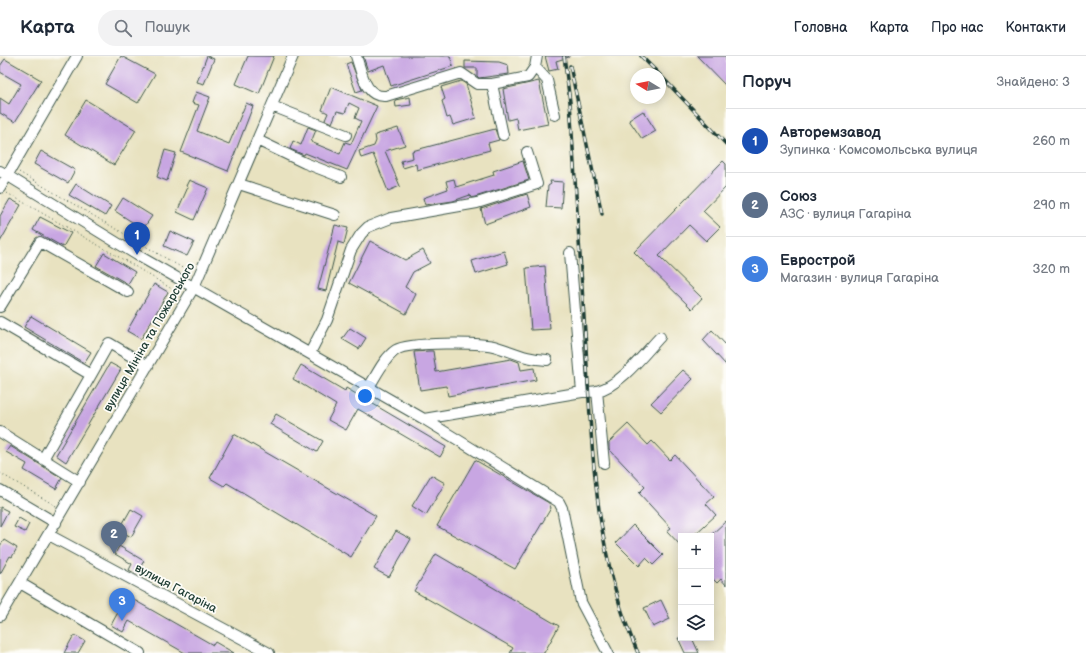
<!DOCTYPE html>
<html lang="uk">
<head>
<meta charset="utf-8">
<style>
	:root { --surface:#fff; --page:#f2f2f3; --text:#1f2937; --muted:#747a83; --line:#e0e1e3; --accent:#c8321e }
	body { margin:0; font-family:"Balsamiq Sans",sans-serif; background:var(--page); color:var(--text) }
	.controls { position:absolute; right:12px; bottom:12px; display:grid; overflow:hidden; border-radius:0px; box-shadow:0 2px 10px #0003 }
	.controls button { width:36px; height:36px; display:grid; place-items:center; padding:0; border:0; border-bottom:1px solid var(--line); background:var(--surface); color:var(--text); font:20px sans-serif }
	.compass { position:absolute; left:630px; top:12px; width:36px; height:36px; border-radius:50%; background:var(--surface); box-shadow:0 2px 10px #0003; rotate:280deg }
	.you { position:absolute; left:365px; top:340px; width:14px; height:14px; margin:-10px; border:3px solid #fff; border-radius:50%; background:#1a73e8; box-shadow:0 0 0 6px #1a73e833 }
	.badge { display:grid; place-items:center; width:26px; height:26px; border-radius:50%; background:var(--accent); color:#fff; font-size:13px; font-weight:700 }
	.pin { position:absolute; translate:-50% -33px; filter:drop-shadow(0 1px 2px #0008) }
	.pin::after { content:''; position:absolute; top:21px; width:14px; height:12px; background:inherit; clip-path:polygon(0 0,100% 0,50% 100%) }
	.list { margin:0; padding:0; list-style:none }
	h2 { display:flex; justify-content:space-between; align-items:center; height:52px; margin:0; padding:0 16px; font-size:17px }
	h2 small { font-size:13px; font-weight:400; color:var(--muted) }
	.list li { display:grid; grid-template-columns:26px 1fr auto; gap:12px; align-items:center; box-sizing:border-box; height:64px; padding:0 16px; border-top:1px solid var(--line) }
	.list b { display:block; font-size:15px; white-space:nowrap }
	.list p { margin:0; font-size:13px; white-space:nowrap; color:var(--muted) }
	.list em { font-size:13px; font-style:normal; color:var(--muted) }
	.icon { flex:none; width:22px; height:22px; fill:none; stroke:currentColor; stroke-width:2; stroke-linecap:round; stroke-linejoin:round }
	.map { position:relative; flex:none; width:726px; height:597px; overflow:hidden }
	header { display:flex; align-items:center; gap:24px; box-sizing:border-box; height:56px; padding:0 20px; background:var(--surface); border-bottom:1px solid var(--line) }
	header strong { font-size:19px }
	nav { display:flex; gap:22px; margin-inline-start:auto; font-size:14px }
	.search { width:280px; height:36px; background:var(--page); display:flex; align-items:center; gap:10px; box-sizing:border-box; padding:0 14px; border-radius:22px; color:var(--muted); font-size:15px }
	main { display:flex }
	aside { flex:1; background:var(--surface) }
	.map>svg:first-child { display:block }
	.building { fill:#c8a6e2 }
	.lines { fill:none; stroke-linecap:round; stroke-linejoin:round }
	.minor-casing { stroke:#3d5649; stroke-width:12 }
	.path { stroke:#3d5649; stroke-width:1; stroke-dasharray:1 3; stroke-linecap:butt }
	.minor { stroke:#fff; stroke-width:10 }
	.rail-casing { stroke:#1f3d34; stroke-width:3.5 }
	.rail { stroke:#fdfcf7; stroke-width:2; stroke-dasharray:6; stroke-linecap:butt }
	.labels { text-anchor:middle; stroke-width:3.5; stroke-linejoin:round; paint-order:stroke }
	.street-label { font-size:12px; fill:#1f3d34; stroke:#fdfcf7 }
</style>
</head>
<body>
<header>
<strong>Карта</strong>
<div class="search"><svg class="icon" aria-label="search" viewBox="0 0 24 24"><circle cx="10" cy="10" r="6"/><path d="M15 15l6 6"/></svg>Пошук</div>
<nav><a>Головна</a><a>Карта</a><a>Про нас</a><a>Контакти</a></nav>
</header>
<main>
<div class="map">
<svg width="726" height="597" viewBox="0 0 726 597">
	<rect width="100%" height="100%" fill="#fdfcf7"/>
	<filter id="ink" filterUnits="userSpaceOnUse"><feTurbulence type="fractalNoise" baseFrequency=".025" numOctaves="2"/><feDisplacementMap in="SourceGraphic" scale="8" xChannelSelector="R" yChannelSelector="G"/><feConvolveMatrix kernelMatrix="1 2 1 2 8 2 1 2 1" color-interpolation-filters="sRGB"/></filter>
	<filter id="wash" filterUnits="userSpaceOnUse"><feTurbulence type="fractalNoise" baseFrequency=".012" numOctaves="4" result="noise"/><feDisplacementMap in="SourceGraphic" scale="16" xChannelSelector="R" yChannelSelector="G"/><feGaussianBlur stdDeviation="0.9" result="paint"/><feColorMatrix in="noise" values="0 0 0 0 0 0 0 0 0 0 0 0 0 0 0 0 0 1.4 0 .05"/><feComposite in="paint" operator="in"/></filter>
	<g filter="url(#wash)">
		<rect width="100%" height="100%" fill="#e8e2c0"/>
		<g id="blocks">
			<path class="building" d="M121,0l34,18 -17,29 -33,-19z
				M207,0l7,3 -10,25 -7,-2z
				M248,0h26l-15,38 -23,-10z
				M363,0h87l3,10 -62,20 -7,-21 -16,6z
				M545,0h24v1l-13,4 2,8 -9,2z
				M697,0h29v30z
				M5,3l36,21 -26,42 -15,-9v-15l9,6 12,-20 -21,-12v-6z
				M465,5l34,1 9,3 1,9 -30,4 -2,-2v-8h-12z
				M351,6l11,28 -6,2 -10,-28z
				M461,25l5,3 10,34 -23,7 -3,-8 -3,1 -5,-17 3,-2 -4,-12z
				M539,25l9,43 -30,6 -2,-12 -8,2 -5,-31z
				M331,31l46,19 -30,64 -42,-17 -1,2 -14,-6 3,-8 8,4 7,-18 8,3 -5,12 29,12 5,-12 6,2 10,-23 -6,-3 4,-10 -10,-5 -4,10 -8,-2 -5,12 -7,-3 3,-7 -6,-3z
				M196,36l14,5 -13,34 32,13 17,-41 7,3 -25,65 -47,-19 18,-47 -7,-2z
				M410,41l1,8 -15,2 -1,-7z
				M86,44l50,30 -22,35 -49,-30z
				M643,55l13,20 -14,8 -13,-19z
				M398,72l7,17 -20,6 15,35 -12,5 -15,-37 -12,4 -2,-7 15,-5 2,-5 -1,-6z
				M495,73l4,11 -11,3 2,7 -73,20 -1,-6 -13,4 -2,-7 12,-3 -1,-7z
				M165,94l11,3 -9,28 -10,-4z
				M41,95l34,19 -7,13 -34,-19z
				M523,105l6,19 -54,17 -4,1 -1,-3 -17,6 -28,4 -2,-7 25,-9 -2,-8 8,-2 2,8 38,-12 -1,-4z
				M723,105l3,3v23l-23,24 17,16 -14,14 -17,-16 -30,31 43,42 -10,11 -58,-57z
				M189,124l19,8 -14,32 -17,-8 11,-25 -2,-1z
				M550,125l13,1 -2,26 -15,-1 2,-21 3,-2z
				M76,128l35,22 -6,10 -36,-21z
				M527,138l4,13 -46,17 -4,-15z
				M123,142l29,18 -9,13 -28,-18z
				M10,143l11,6 -21,37v-26z
				M40,161l31,16 -8,14 -30,-17z
				M335,169l13,3 -4,16 -6,-2 -12,49 -8,-2z
				M170,175l24,11 -7,14 -23,-10z
				M370,185l35,19 18,-10 7,13 -17,9 -8,15 11,7 -10,20 -57,-31z
				M504,195l4,13 -32,10 -4,-13z
				M104,197l31,19 -7,12 -32,-18z
				M545,210l5,63 -19,1 -5,-62z
				M154,228l14,8 -27,47 -14,-8z
				M31,260l60,36 -7,11 -60,-36z
				M350,272l16,10 -7,11 -17,-10z
				M712,274l14,15v20l-23,-25z
				M429,295h4l3,21 75,-13 8,3 2,8 13,-2 2,12 -88,16 -2,-10 -26,4 -6,-38z
				M110,307l11,6 -55,93 -10,-7z
				M301,309l44,26 1,-3 100,59 -6,10 -82,-48 -12,21 -18,-10 8,-15 -43,-26z
				M683,314l10,9 -32,33 -10,-9z
				M276,358l47,27 -6,11 -47,-28z
				M628,368l20,21 4,-4 18,19 5,-5 39,42 -8,7 10,11 -23,21h-12v10l-14,-15 4,-3 -32,-35 6,-6 -36,-38v-7z
				M234,378l142,82 -25,41 -124,-74 -3,3 -14,-8z
				M10,390l52,32 -6,11 -32,-19 3,-6 -21,-12z
				M475,404l74,43 2,5 -36,61 -78,-43z
				M431,419l14,8 -19,32 -14,-9z
				M0,451l8,4 -8,15z
				M131,453l12,7 -12,21 -12,-7z
				M19,462l10,6 -4,8 -11,-5z
				M726,465v64l-5,-6 -4,4 -6,-6v-42z
				M633,469l30,30 -10,10 -7,-7 -7,8 -23,-23z
				M396,475l15,8 -22,38 -15,-8z
				M4,484l13,8 -5,9 -2,-1 -10,18v-28z
				M119,490l25,15 -8,13 -7,-4 3,-6 -17,-10z
				M436,498l123,72 -15,27h-34l3,-5 -99,-57z
				M127,540l86,49 2,-3 19,11h-49l-56,-32 -6,11 -12,-7z
				M661,544l9,19 -17,8 -9,-19z
				M74,579l11,6 -7,12h-14z
				M678,582h14l7,15h-14z"/>
		</g>
	</g>
	<g filter="url(#ink)">
		<use href="#blocks" fill-opacity="0" stroke="#3d5649" stroke-width="1"/>
		<g class="lines">
			<g class="minor-casing">
				<path id="minor" d="M356,0c6,17 9,42 30,40l75,-23 16,11h15l36,-7 7,-10 2,-11
					M535,11l12,13 8,35
					M492,28l11,51
					M272,50l74,29
					M257,84l48,23 36,14
					M0,115l137,84 287,164 135,83 3,6 19,94 27,51
					M239,128l96,31
					M0,132l77,-132
					M570,197l12,139
					M0,251l40,-65 88,50
					M0,266l91,53 -48,84
					M310,297l17,-33 24,-70 10,-16 7,-7 23,-9 86,-15 60,-19 -10,-32
					M91,319l18,-32 39,23
					M369,331c7,-11 15,-29 27,-37 12,-8 85,-8 101,-3 19,6 29,12 50,13
					M597,335l7,72
					M424,363l158,-27c5,0 10,0 15,-1 23,-5 47,-37 63,-54
					M0,376l80,50
					M0,434l56,33
					M49,479l220,118
					M20,527l120,70
					M0,560l194,-329 99,-231"/>
			</g>
			<path class="path" d="M19,116l172,101
				M7,137l124,71 49,30
				M0,417l56,33"/>
			<use href="#minor" class="minor"/>
			<g class="rail-casing">
				<path id="rail" d="M564,0l6,46c5,82 10,164 16,246 6,103 9,210 52,305
					M641,0l18,18
					M570,10l32,148
					M660,19l66,69"/>
			</g>
			<use href="#rail" class="rail"/>
		</g>
	</g>
	<g class="labels">
		<g class="street-label">
			<text transform="translate(149 281) rotate(-60)" y="4">вулиця Мініна та Пожарського</text>
			<text transform="translate(176 532) rotate(28)" y="4">вулиця Гагаріна</text>
		</g>
	</g>
</svg>
<div class="controls">
<button>+</button>
<button>−</button>
<button><svg class="icon" aria-label="layers" viewBox="0 0 24 24"><path d="M12 4l9 5-9 5-9-5zM3 14l9 5 9-5"/></svg></button>
</div>
<svg class="compass" viewBox="-18 -18 36 36"><path d="M0-13l5 13h-10z" fill="#e53935"/><path d="M0 13l5-13h-10z" fill="#747a83"/></svg>
<div class="you"></div>
<div class="pin badge" style="left:137px;top:199px;background:#1a4fb4">1</div>
<div class="pin badge" style="left:114px;top:498px;background:#5c6f8a">2</div>
<div class="pin badge" style="left:122px;top:565px;background:#3f7fe0">3</div>
</div>
<aside>
<h2>Поруч<small>Знайдено: 3</small></h2>
<ul class="list">
<li><span class="badge" style="background:#1a4fb4">1</span><div><b>Авторемзавод</b><p>Зупинка · Комсомольська вулиця</p></div><em>260 m</em></li>
<li><span class="badge" style="background:#5c6f8a">2</span><div><b>Союз</b><p>АЗС · вулиця Гагаріна</p></div><em>290 m</em></li>
<li><span class="badge" style="background:#3f7fe0">3</span><div><b>Еврострой</b><p>Магазин · вулиця Гагаріна</p></div><em>320 m</em></li>
</ul>
</aside>
</main>
</body>
</html>
